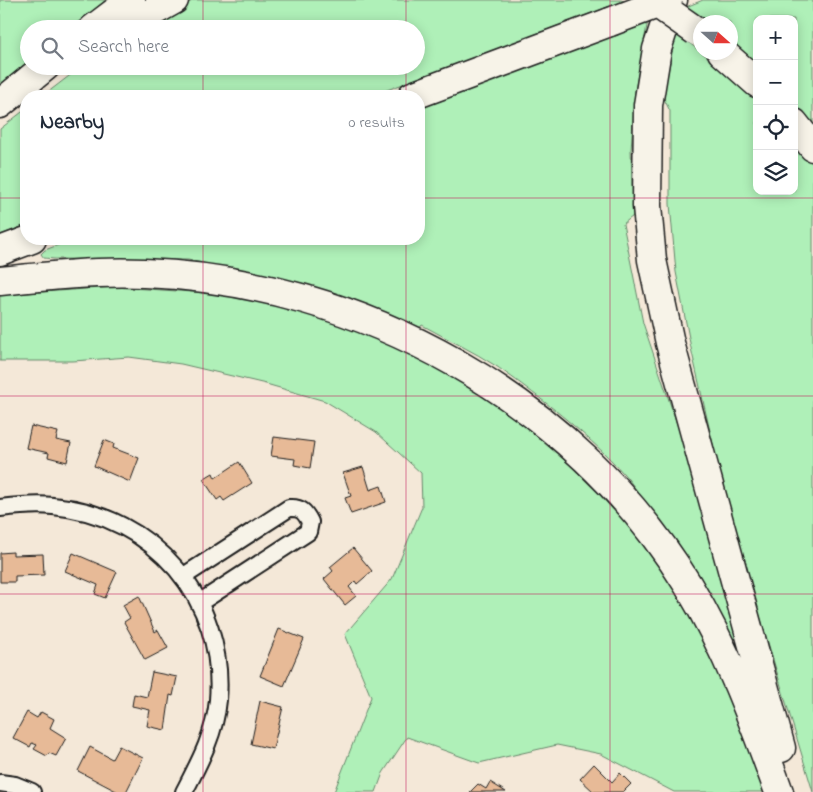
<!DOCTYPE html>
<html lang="en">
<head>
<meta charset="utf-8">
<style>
	:root { --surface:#fff; --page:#f2f2f3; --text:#1f2937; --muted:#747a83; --line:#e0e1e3 }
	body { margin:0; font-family:"Indie Flower",sans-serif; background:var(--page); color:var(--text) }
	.controls { position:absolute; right:15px; top:15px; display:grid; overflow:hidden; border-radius:10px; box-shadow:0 2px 12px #0003 }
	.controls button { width:45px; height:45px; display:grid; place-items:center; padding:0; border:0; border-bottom:1px solid var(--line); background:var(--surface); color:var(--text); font:25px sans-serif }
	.compass { position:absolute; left:693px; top:15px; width:45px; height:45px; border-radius:50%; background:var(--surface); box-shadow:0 2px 12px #0003; rotate:111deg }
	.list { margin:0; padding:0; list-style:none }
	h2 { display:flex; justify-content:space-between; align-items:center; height:65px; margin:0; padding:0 20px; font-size:21px }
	h2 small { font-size:16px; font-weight:400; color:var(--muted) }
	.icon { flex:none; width:28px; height:28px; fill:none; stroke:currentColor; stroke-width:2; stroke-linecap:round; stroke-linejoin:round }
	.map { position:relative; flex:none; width:813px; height:792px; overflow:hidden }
	.search { position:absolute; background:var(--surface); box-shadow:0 2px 12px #0003; left:20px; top:20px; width:405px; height:55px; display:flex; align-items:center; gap:12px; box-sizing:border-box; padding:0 18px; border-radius:28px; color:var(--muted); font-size:19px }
	.panel { position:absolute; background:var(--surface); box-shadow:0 2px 12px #0003; left:20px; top:90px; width:405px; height:155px; border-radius:20px }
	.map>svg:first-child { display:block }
	.green { fill:#aff0b8; stroke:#66866a }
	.building { fill:#e7ba97; stroke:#1c1c1c }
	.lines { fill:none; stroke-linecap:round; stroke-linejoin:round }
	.street-casing { stroke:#1c1c1c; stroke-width:20 }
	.highway-casing { stroke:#1c1c1c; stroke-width:31 }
	.street { stroke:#f7f3e8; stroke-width:16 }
	.highway { stroke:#f7f3e8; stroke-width:28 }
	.highway-bridge-casing { stroke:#1c1c1c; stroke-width:31; stroke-linecap:butt }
	.highway-bridge { stroke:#f7f3e8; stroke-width:28 }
	.grid { fill:none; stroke:#c2185b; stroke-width:1; stroke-opacity:0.55 }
</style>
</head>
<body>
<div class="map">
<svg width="813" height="792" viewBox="0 0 813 792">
	<rect width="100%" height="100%" fill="#f4e8d8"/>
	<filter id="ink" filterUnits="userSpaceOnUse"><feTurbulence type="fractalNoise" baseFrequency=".02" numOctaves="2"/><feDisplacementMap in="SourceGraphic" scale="10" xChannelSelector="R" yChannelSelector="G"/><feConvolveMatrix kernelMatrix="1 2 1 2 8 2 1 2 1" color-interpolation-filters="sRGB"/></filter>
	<g filter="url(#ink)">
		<path class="green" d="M0,0h106l-37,29h-40v32l-29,24z
			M194,0h427l3,1 -253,95h-328l39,-30h334v-37h-276z
			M703,0h110v126l-19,-23v-84h-37v45l-26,-23 -1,-19h-22l-22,-15z
			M648,20l-13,70 -4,60 2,66 -10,8 20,99 42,125 55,189 -8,4 -88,-134c-8,-38 -114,-118 -148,-141 -23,-15 -49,-27 -74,-41l-3,4 -81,-32 -76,-22 -74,-15 -133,-1 -11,-1 -3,-4 4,-4 29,-11h345v-131z
			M676,33l63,48 18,16v94h37v-54l19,25v630l-85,-282 -37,-162 -15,-76 -6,-68v-93l-7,-14z
			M26,109v116l-26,10v-106z
			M115,287l124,8 108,29 128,60 148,126 78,114 43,101 20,67h-90l-73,-38 -44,-9 -78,18 -72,-26 -24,36 -7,19h-42l37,-95 -26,-63 47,-55 30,-72 -1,-34 -45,-41 -51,-31 -59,-17 -85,-20 -52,-7 -56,4h-73v-66z"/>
		<path class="building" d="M31,426l27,6 -2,8 15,3 -4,19 -19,-5 1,-4 -23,-5z
			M274,437l40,5 -4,26 -16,-3 1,-6 -24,-3z
			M104,440l10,4 -1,4 26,10 -9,24 -36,-16z
			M239,462l13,21 -28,18 -3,-4 -4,3 -14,-21 10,-6 2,5z
			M363,467l7,23 11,-4 5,16 -35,12 -6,-16 6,-2 -8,-23z
			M353,548l19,23 -15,13 -2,-3 -6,6 7,9 -11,9 -21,-26 9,-8 -3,-4z
			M13,552v3l30,-1 1,21 -29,1v6h-15v-29z
			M73,553l44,19 -12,26 -10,-4 3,-9 -33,-14z
			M139,596l16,36 3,-2 10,18 -23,12 -21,-38 6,-4 -7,-13z
			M279,629l25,10 -20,47 -24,-10z
			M152,672l25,5 -4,19 -3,-1 -5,35 -18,-4 3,-16 -18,-4 2,-12 13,3z
			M260,701l23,6 -10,42 -22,-5z
			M27,712l10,6 4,-6 13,7 -4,9 16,10 -10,18 -7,-3 -2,3 -13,-7 3,-4 -5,-2 -2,4 -17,-9z
			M119,746l24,12 -17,34h-8l-40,-21 12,-24 22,12z
			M594,764l18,18 8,-9 11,11 -8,8h-29l-14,-13z
			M490,782l16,10h-36l8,-8 8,5z"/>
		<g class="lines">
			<g class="street-casing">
				<path id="street" d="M0,508c17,-2 36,-4 53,-2 101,9 173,94 165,194 -3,34 -19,63 -34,92
					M184,576l105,-68c12,-1 16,4 21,14l-2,10 -109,71
					M0,783l15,2 17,7"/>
			</g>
			<g class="highway-casing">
				<path id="highway" d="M673,0l-16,49 -9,56 -1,101 5,54 18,83 111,405
					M93,29l38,-29
					M122,29l52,-29
					M722,52l35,31
					M412,96l198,-74
					M0,104l46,-38
					M794,123l19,24
					M0,251l32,-12
					M0,281c48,-5 96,-10 144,-8 217,8 430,126 544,312 40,66 65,135 91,207"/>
			</g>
			<use href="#street" class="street"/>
			<use href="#highway" class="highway"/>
			<g class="highway-bridge-casing">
				<path id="highway-bridge" d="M652,0l44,31
					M610,22l58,-22"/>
			</g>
			<use href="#highway-bridge" class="highway-bridge"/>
		</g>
	</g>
	<path class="grid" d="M203,0v29M406,0v29M610,0v792M203,66v30M406,66v30M0,198h26M419,198h394M203,239v553M406,239v553M0,396h813M0,594h813"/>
</svg>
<div class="controls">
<button>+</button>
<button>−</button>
<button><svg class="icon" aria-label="locate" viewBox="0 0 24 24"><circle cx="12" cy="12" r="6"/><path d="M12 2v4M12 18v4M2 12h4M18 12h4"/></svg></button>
<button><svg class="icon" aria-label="layers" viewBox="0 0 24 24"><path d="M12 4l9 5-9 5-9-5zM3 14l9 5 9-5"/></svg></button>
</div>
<svg class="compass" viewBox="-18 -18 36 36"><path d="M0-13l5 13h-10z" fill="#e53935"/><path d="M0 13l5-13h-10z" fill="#747a83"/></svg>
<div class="search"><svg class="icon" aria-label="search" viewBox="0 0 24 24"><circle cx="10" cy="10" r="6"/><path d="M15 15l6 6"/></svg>Search here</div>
<section class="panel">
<h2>Nearby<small>0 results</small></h2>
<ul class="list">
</ul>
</section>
</div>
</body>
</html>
